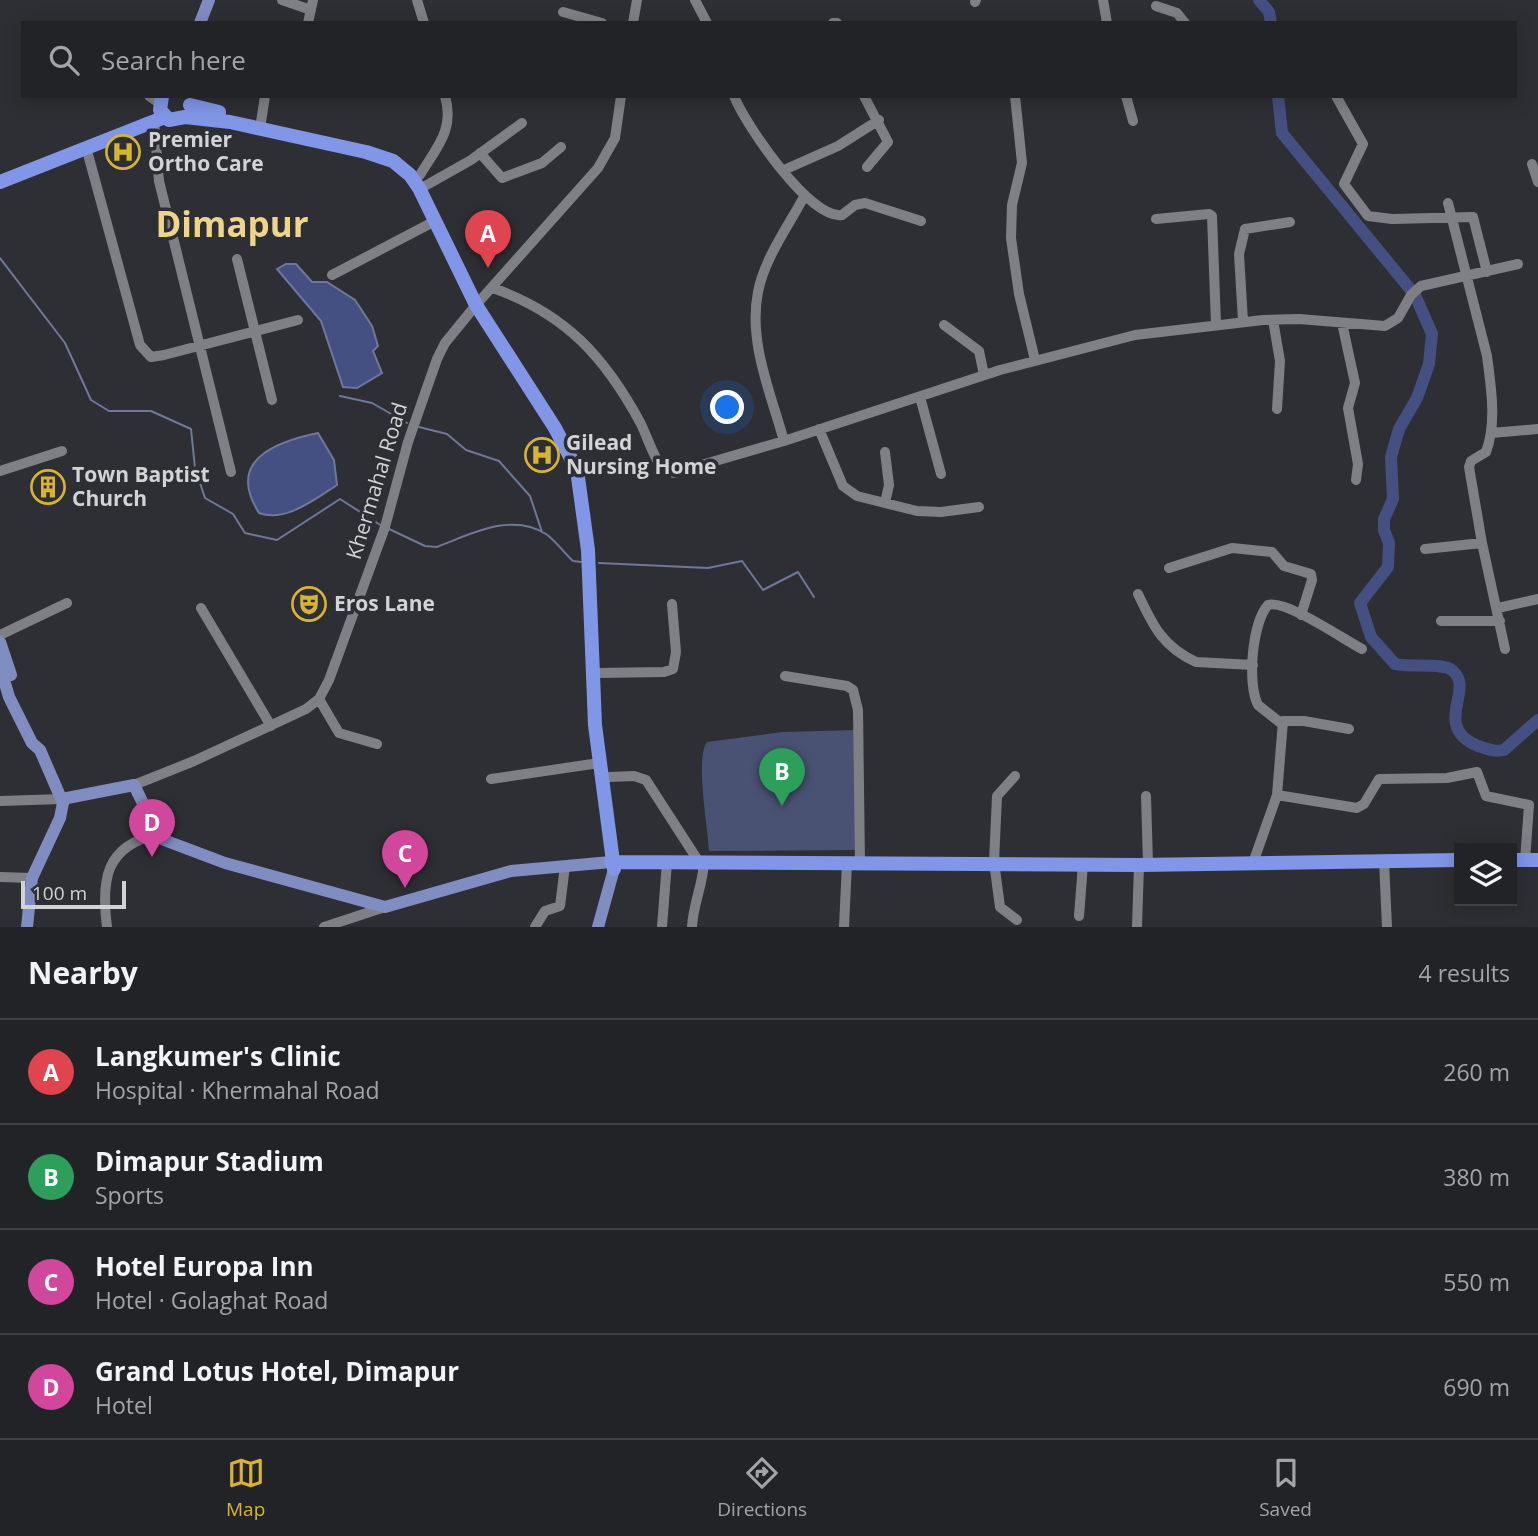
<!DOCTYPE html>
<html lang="en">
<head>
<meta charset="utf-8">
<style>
	:root { --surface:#222327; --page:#2a2b2f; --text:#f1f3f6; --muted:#a2a4a7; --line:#3f4044; --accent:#d8b434 }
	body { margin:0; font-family:"Open Sans",sans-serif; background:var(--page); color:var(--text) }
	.controls { position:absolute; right:21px; bottom:21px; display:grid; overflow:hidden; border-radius:0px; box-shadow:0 4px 18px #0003 }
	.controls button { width:63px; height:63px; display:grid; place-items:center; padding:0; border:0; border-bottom:2px solid var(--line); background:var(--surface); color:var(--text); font:35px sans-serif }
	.scale { position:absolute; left:21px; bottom:18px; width:105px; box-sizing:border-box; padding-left:7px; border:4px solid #d2d3d6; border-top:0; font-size:19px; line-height:24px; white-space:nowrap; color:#d2d3d6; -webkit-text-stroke:5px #2e2f34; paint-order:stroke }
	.you { position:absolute; left:728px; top:408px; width:24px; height:24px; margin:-18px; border:5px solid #fff; border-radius:50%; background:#1a73e8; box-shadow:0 0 0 10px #1a73e833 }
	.badge { display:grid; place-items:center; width:46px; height:46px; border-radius:50%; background:var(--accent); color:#fff; font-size:23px; font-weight:700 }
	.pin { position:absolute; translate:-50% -58px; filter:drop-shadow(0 2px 4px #0008) }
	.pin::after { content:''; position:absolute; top:37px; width:24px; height:21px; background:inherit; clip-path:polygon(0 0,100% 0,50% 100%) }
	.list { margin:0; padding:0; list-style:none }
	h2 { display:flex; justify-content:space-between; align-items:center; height:91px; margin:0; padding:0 28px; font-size:30px }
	h2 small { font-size:23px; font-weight:400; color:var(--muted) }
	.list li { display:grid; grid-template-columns:46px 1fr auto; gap:21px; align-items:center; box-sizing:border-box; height:105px; padding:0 28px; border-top:2px solid var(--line) }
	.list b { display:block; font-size:26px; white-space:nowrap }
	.list p { margin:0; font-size:23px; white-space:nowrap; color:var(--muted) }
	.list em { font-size:23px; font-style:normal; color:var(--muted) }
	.icon { flex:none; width:38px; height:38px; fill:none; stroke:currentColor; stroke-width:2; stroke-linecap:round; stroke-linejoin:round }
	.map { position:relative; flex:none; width:1538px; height:927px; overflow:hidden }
	.search { position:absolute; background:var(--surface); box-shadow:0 4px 18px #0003; left:21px; right:21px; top:21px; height:77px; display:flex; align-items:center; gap:18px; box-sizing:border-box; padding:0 24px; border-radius:0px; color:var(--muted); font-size:26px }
	.sheet { height:511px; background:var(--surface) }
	nav { display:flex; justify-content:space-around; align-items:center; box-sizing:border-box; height:98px; border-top:2px solid var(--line); background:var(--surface); font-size:19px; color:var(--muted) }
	nav a { display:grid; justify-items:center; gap:4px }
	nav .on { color:var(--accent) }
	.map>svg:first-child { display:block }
	.green { fill:#495272 }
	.water { fill:#445082; stroke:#6f779b; stroke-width:2 }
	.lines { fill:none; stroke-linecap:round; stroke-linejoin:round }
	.stream { stroke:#6f779b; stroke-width:2 }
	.river { stroke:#445082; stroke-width:12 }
	.minor { stroke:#7e8086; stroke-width:10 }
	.major { stroke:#808dc1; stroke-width:12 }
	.highway { stroke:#8296e8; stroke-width:14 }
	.labels { text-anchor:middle; stroke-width:7; stroke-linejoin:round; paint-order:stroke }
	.poi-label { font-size:21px; font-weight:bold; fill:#d2d3d6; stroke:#2e2f34; text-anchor:start }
	.street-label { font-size:21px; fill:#d2d3d6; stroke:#2e2f34 }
	.town-label { font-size:35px; font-weight:bold; fill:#eed589; stroke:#2e2f34 }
</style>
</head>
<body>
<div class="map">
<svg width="1538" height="927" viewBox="0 0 1538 927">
	<rect width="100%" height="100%" fill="#2e2f34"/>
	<path class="green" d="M856,730l3,120 -150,1c-1,-22 -14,-94 -2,-109l76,-10z"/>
	<path class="water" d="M286,264h10l16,18h15l28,18 17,26 6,20 -5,5 9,22 -25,15 -14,-1 -22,-66 -44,-52z
		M318,433l16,27 3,25c-22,14 -52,38 -78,28 -33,-52 15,-71 59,-80z"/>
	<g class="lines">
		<path class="stream" d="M0,258l65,85 26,57 18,11h42l40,18 4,39 10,30 28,16 12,19 32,7 63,-41 42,27
			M340,396l32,7 35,20
			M419,427l28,7 19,16 33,11 31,35 12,36
			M387,528l38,18 12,1c34,-13 74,-35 109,-13 10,7 18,19 27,27l8,1
			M599,563l109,5 34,-7 21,29 35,-18 16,25"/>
		<path class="river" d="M1259,0l10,12 2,11
			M1278,96l4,37 133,162 17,39 -3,30 -12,34 -18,31 -8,28 2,42 -9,20v11l5,13 -1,24 -28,36 11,34 24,27c16,4 49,-2 58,7 22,19 -22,55 25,75 9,3 17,6 26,4l34,-30"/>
		<path class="minor" d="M282,0l29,10
			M417,0l7,23
			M695,0l12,23
			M1103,0l4,23
			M975,2l1,-2
			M1156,6l21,7 8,10
			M563,12l39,11
			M308,23l5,-23
			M633,23l4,-23
			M833,23h4
			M149,96l10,7
			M734,96c11,28 76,124 108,119l13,-10 10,-2 56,18
			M864,96l24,46 -21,25
			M1015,96l7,67 -10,42 -1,33 8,56 16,66
			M1126,96l7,25
			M1336,96l27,48 -19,40 24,32 24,3 81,-2 14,55
			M154,122l5,59 72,291
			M261,122l4,-26
			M86,147l54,198 11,12 13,-2 134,-35
			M480,153l22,25 40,-15 19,-16
			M1532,164l6,18
			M784,170l54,-24 41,-26
			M420,175c16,-27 35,-45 25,-79
			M425,186l46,-26 51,-37
			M1448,203l39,153c4,31 10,67 -1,96l-15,9 -2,6 13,76 23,106
			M1156,219l53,-5 3,2 4,108
			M237,259l35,141
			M332,275l103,-54
			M493,288c73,26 112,69 148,136 7,15 12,31 21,45l12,4 110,-32 216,-71 135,-35 128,-15 36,-1 86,7 13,-8 13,-23 10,-9 97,-22
			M1273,320l7,41 -3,48
			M1243,321l-4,-67 6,-25 45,-7
			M1342,323l13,60 -7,25 10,56 -2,16
			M944,325l35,26 5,24
			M920,397l21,77
			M819,429l24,57 14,10 60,15 24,1 38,-5
			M1491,433l47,-4
			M784,441c-13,-47 -36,-99 -26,-149 6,-33 31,-67 47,-97
			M0,471l62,-20
			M885,503l4,-18 -4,-33
			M1425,549l57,-6
			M1169,568l63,-20 40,4 12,14 27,8 1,6 -11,35
			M1138,594c15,32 25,53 58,68l57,3
			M201,608l70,118
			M1498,608l40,-9
			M1441,621h59
			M0,635l67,-32
			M597,673l67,-1 9,-3 3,-17 -4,-48
			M785,676l62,10 6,4 5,20 2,153
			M319,699l20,34 38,11
			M1282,724l-24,-19c-11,-21 -6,-82 10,-100 17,-6 75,34 94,44
			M1015,776l-18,20 -3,66 6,45 17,13
			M609,777l25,-1 12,4 53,82
			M491,779l108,-16
			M134,785l60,-24 112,-52 13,-10 10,-19 56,-153 23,-85 29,-83 8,-16 31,-38 122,-137 17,-30 6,-42
			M1277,795l80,13 7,-4 15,-25 68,-1 30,-6 9,24 43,9 -4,55
			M1146,796l2,68
			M0,801l62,-2
			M1384,861l3,66
			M1253,863l24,-68 6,-74h21l45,8
			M0,877l32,1
			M1079,916l4,-52
			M107,927c-6,-47 -2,-81 51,-93
			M324,927l61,-20
			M535,927l10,-16 15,-5 5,-40
			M662,927l5,-65
			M692,927c1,-23 11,-42 12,-65
			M844,927l3,-64
			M1137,927l2,-62"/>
		<path class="major" d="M200,23l9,-23
			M0,642l11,33
			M0,666l9,31 23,46 8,7 23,53 -3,15 -28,60 -5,49
			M62,799l72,-14 24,49 6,6 61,23 160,44 126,-36 100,-9
			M598,927l16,-58"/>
		<path class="highway" d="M162,96l-2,14 9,10 16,-3 45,5 136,30 27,9 17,14 9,13 57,117 79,123 22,42 11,80 7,175 19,144
			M190,105l29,7
			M0,182l165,-65
			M1512,860h26
			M611,862l528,3 320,-5"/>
	</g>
	<defs>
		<g id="hospital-ring" transform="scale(1.75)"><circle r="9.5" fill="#2e2f34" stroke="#d8b434" stroke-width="1.5"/><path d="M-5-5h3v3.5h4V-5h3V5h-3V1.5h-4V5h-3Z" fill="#d8b434"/></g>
		<g id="building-ring" transform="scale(1.75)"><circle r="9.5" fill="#2e2f34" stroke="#d8b434" stroke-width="1.5"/><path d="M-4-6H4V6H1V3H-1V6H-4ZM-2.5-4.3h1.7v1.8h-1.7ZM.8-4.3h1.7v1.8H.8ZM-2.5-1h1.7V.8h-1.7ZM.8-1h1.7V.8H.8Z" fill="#d8b434"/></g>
		<g id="theatre-ring" transform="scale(1.75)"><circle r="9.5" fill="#2e2f34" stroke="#d8b434" stroke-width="1.5"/><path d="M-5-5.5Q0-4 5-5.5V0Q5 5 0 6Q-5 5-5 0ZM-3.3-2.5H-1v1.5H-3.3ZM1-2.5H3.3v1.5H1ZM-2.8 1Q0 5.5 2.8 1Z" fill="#d8b434"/></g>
	</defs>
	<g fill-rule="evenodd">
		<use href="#hospital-ring" x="123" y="152"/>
		<use href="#hospital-ring" x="542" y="455"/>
		<use href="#building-ring" x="48" y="487"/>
		<use href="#theatre-ring" x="309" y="604"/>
	</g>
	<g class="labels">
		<g class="poi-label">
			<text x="148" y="147">Premier<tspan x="148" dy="24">Ortho Care</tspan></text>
			<text x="566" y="450">Gilead<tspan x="566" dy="24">Nursing Home</tspan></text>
			<text x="72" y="482">Town Baptist<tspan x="72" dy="24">Church</tspan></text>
			<text x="334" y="611">Eros Lane</text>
		</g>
		<g class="street-label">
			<text transform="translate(377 481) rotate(-73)" y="7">Khermahal Road</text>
		</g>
		<g class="town-label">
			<text x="232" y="237">Dimapur</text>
		</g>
	</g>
</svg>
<div class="controls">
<button><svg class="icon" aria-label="layers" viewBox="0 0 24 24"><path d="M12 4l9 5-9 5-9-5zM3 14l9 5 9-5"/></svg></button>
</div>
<div class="scale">100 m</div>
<div class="you"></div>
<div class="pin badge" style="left:488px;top:268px;background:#e0444e">A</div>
<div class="pin badge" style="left:782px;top:806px;background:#2e9e5b">B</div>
<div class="pin badge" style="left:405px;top:888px;background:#d1479c">C</div>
<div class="pin badge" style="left:152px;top:857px;background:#d1479c">D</div>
<div class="search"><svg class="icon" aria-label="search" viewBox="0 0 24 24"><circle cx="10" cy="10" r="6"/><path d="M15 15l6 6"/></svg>Search here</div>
</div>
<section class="sheet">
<h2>Nearby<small>4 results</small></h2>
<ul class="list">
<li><span class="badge" style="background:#e0444e">A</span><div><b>Langkumer's Clinic</b><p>Hospital · Khermahal Road</p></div><em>260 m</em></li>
<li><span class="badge" style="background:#2e9e5b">B</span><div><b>Dimapur Stadium</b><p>Sports</p></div><em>380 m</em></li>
<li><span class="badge" style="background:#d1479c">C</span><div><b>Hotel Europa Inn</b><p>Hotel · Golaghat Road</p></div><em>550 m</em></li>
<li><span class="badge" style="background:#d1479c">D</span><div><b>Grand Lotus Hotel, Dimapur</b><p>Hotel</p></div><em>690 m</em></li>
</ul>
</section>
<nav>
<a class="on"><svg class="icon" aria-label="map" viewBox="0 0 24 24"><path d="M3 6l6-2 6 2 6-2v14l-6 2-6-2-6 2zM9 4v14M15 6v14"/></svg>Map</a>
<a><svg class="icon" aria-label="directions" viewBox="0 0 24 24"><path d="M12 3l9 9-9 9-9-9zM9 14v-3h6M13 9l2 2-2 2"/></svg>Directions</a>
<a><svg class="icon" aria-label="saved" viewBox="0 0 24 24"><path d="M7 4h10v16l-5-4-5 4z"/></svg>Saved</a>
</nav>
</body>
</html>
